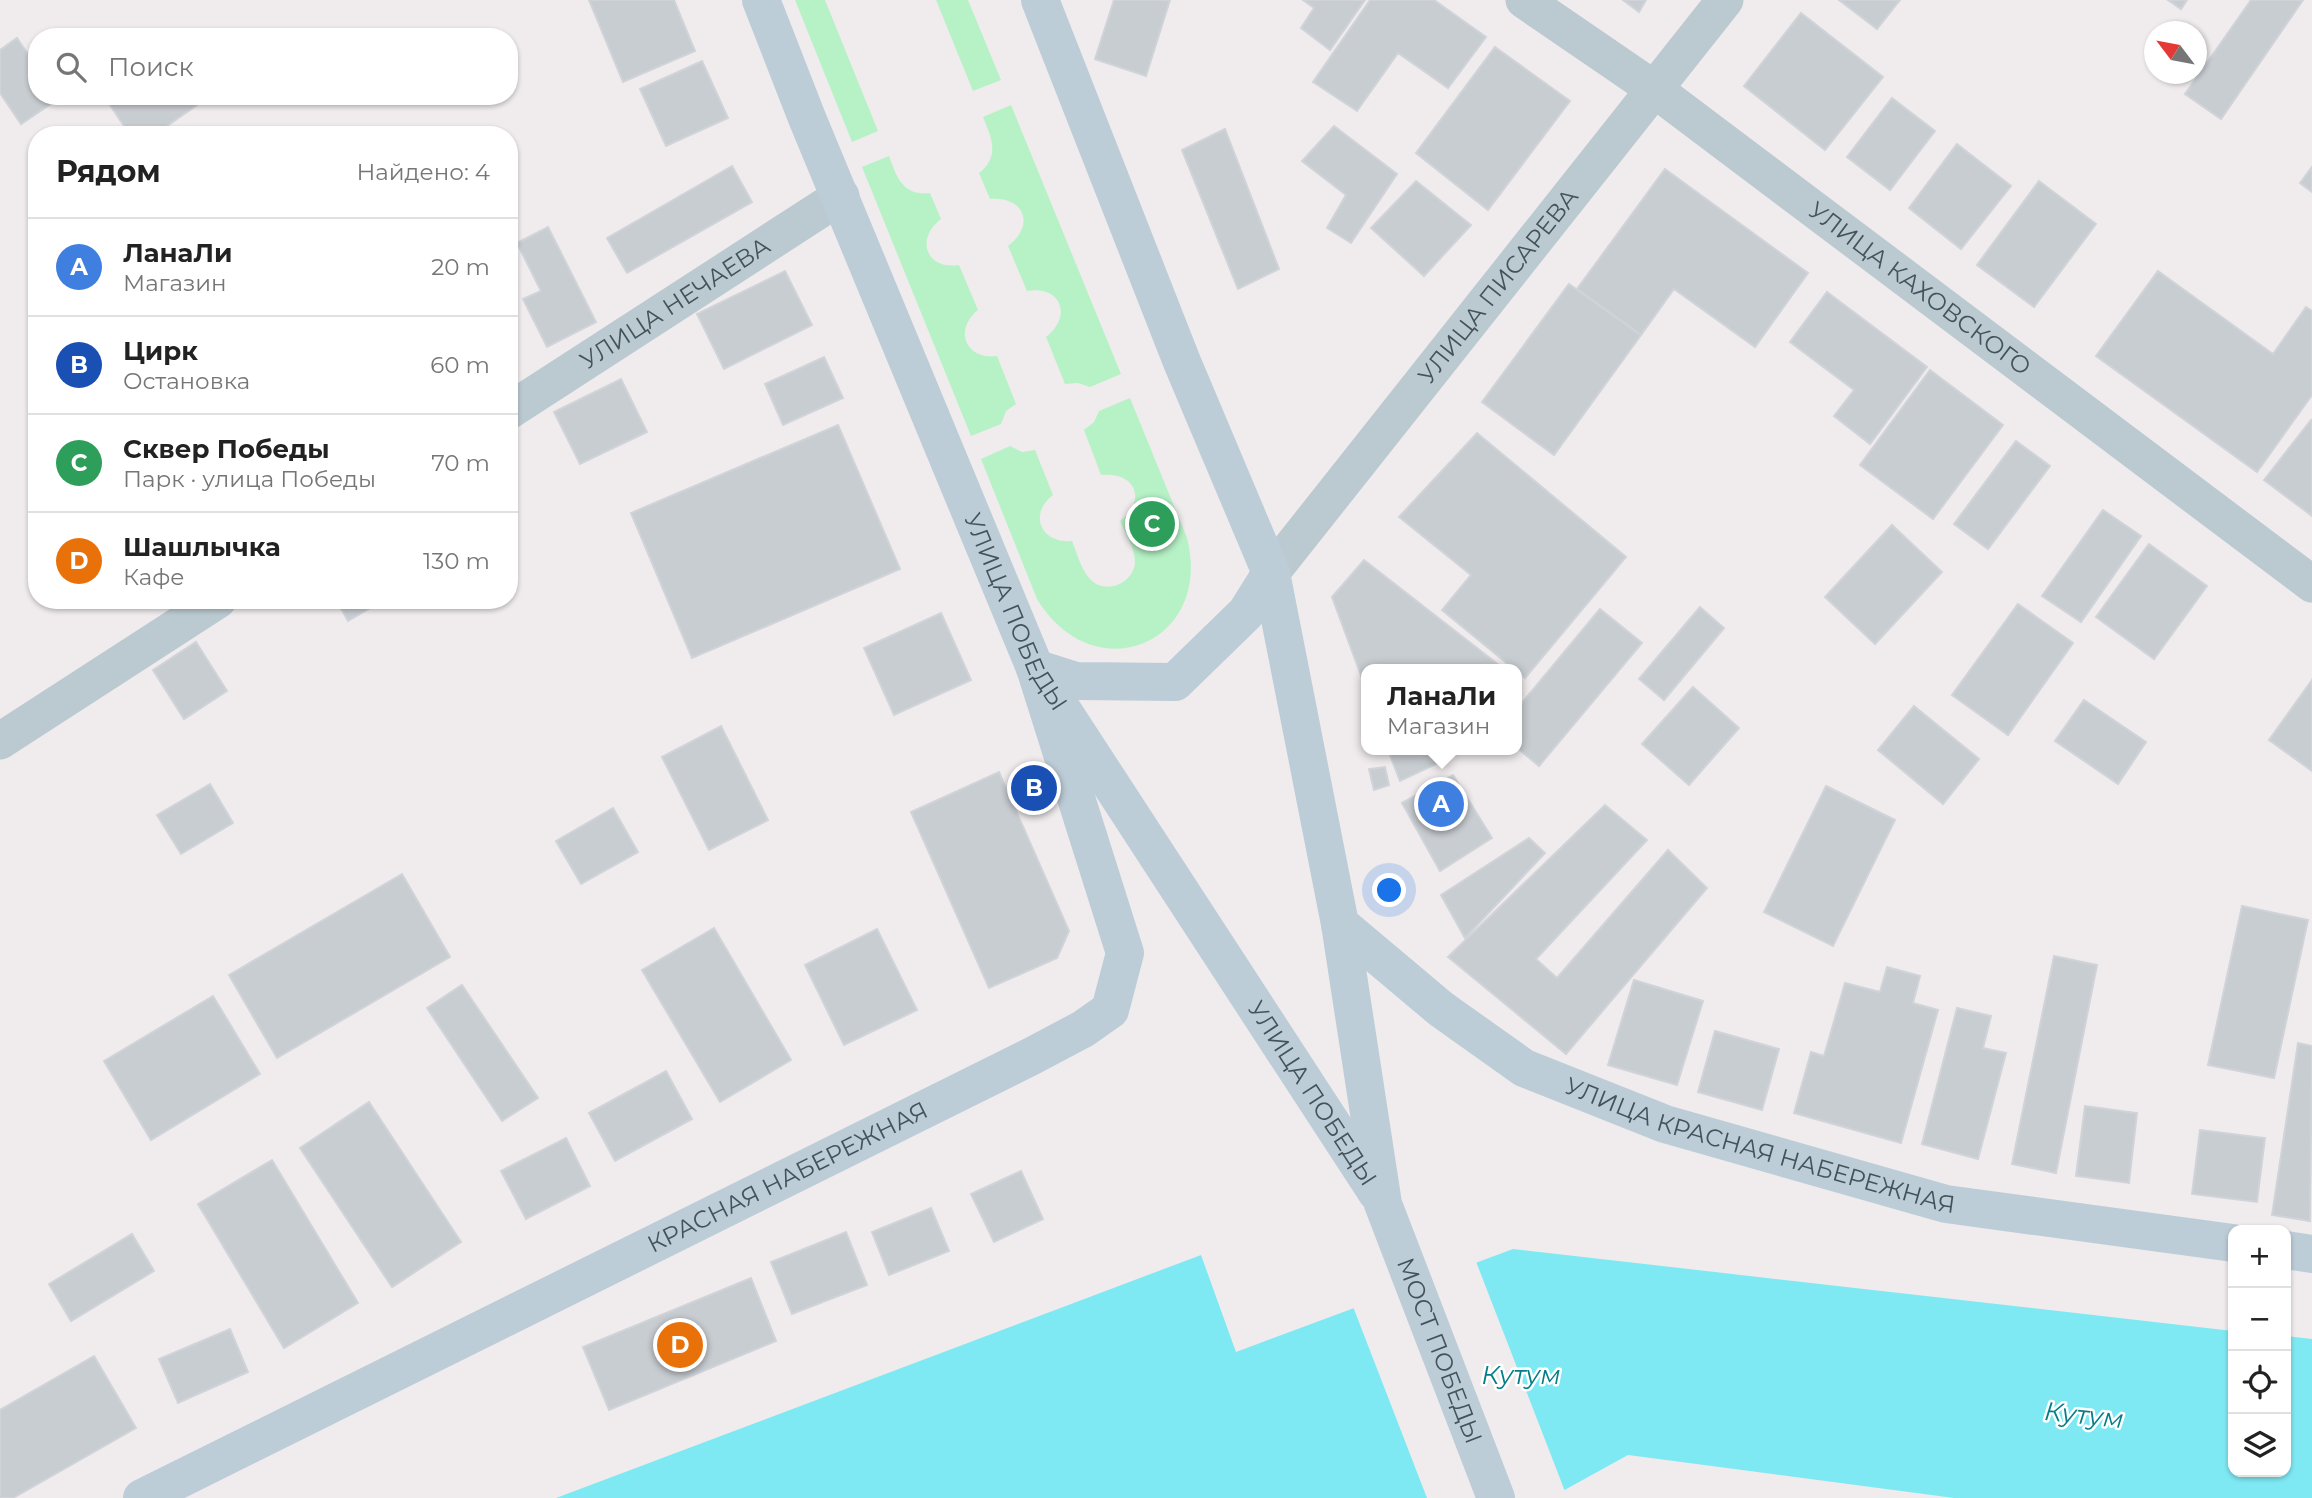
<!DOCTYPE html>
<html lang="ru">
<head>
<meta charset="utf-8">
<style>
	:root { --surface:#fff; --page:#f2f2f2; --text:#222; --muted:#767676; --line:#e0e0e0; --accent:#0a89ec }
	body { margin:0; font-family:Montserrat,sans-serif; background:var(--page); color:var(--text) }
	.controls { position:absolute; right:21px; bottom:21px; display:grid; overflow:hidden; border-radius:14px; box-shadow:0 2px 5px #0004 }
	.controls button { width:63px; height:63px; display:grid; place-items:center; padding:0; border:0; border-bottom:2px solid var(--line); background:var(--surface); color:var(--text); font:35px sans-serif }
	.compass { position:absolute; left:2144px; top:21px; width:63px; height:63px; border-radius:50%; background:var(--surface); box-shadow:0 2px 5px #0004; rotate:302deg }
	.you { position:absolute; left:1390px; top:891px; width:24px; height:24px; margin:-18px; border:5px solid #fff; border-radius:50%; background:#1a73e8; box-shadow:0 0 0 10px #1a73e833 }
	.badge { display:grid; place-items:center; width:46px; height:46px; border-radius:50%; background:var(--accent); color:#fff; font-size:23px; font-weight:700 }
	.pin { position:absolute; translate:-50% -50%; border:4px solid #fff; box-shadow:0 2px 7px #0006 }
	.popup { position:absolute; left:1361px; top:664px; width:161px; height:91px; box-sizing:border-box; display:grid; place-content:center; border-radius:14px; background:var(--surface); filter:drop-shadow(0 2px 5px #0005); font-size:23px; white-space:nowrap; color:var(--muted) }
	.popup b { font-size:26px; color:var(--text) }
	.popup::after { content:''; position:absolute; left:50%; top:100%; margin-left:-14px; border:14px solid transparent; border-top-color:var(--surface) }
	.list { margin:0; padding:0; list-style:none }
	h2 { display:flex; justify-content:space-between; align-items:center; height:91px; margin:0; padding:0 28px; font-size:30px }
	h2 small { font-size:23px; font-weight:400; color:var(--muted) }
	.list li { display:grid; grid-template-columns:46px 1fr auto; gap:21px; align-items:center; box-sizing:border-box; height:98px; padding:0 28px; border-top:2px solid var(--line) }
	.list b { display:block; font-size:26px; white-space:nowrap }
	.list p { margin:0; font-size:23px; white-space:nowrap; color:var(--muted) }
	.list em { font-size:23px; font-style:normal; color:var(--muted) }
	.icon { flex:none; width:38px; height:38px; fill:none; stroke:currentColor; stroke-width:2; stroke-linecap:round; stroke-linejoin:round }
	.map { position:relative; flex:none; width:2312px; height:1498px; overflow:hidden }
	.search { position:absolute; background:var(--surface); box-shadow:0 2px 5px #0004; left:28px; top:28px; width:490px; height:77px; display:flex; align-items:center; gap:18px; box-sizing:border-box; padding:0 24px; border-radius:28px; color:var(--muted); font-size:26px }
	.panel { position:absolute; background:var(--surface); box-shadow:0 2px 5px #0004; left:28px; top:126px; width:490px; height:483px; border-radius:28px }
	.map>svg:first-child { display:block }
	.green { fill:#b6f2c6 }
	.water { fill:#7fe9f3 }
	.pier { fill:#f0eced }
	.building { fill:#c8cdd2; stroke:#d0d4d9; stroke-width:2 }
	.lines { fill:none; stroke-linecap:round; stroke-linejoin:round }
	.minor { stroke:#bbcad1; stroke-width:37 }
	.secondary { stroke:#bdcdd8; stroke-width:38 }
	.labels { text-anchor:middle; stroke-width:5; stroke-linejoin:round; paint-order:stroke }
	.street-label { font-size:24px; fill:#43535b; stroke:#fff }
	.water-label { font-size:26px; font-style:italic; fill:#047e8a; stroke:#fff }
</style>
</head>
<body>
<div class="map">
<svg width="2312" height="1498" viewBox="0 0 2312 1498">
	<rect width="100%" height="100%" fill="#f0eced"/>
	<path class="green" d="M795,0h30l53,131 -26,11z
		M936,0h32l33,80 -28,11z
		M1011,105l110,269 -31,13 -12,-4 -13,1 -19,-47c27,-21 15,-52 -19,-46l-19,-45c28,-21 16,-50 -18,-47l-11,-26c21,-17 13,-34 4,-56z
		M889,156c8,22 14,40 41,37l11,26c-26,20 -15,51 18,46l19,45c-25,20 -12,50 19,46l19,48 -10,7 -5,13 -30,12 -109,-269z
		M1130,398l57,140c27,105 -93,155 -150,61l-56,-140 29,-13 12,6 13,-2 18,45c-25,19 -12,49 19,46 5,12 9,29 19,39 15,15 43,3 44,-18 0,-14 -10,-29 -15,-41 28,-21 15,-50 -19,-46l-17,-45 10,-8 5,-11z"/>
	<path class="water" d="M1513,1249l720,82v141h53v-136l26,3v159h-358l-326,-43 -78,43h-994l645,-243 35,97z"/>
	<path class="pier" d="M1475,1259l91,235 -9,4h-130l-75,-194z"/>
	<path class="building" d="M589,0h85l21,51 -72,31z
		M1114,0h56l-24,76 -51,-17z
		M1303,0h62l-35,50 -29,-22 13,-20z
		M1370,0h64l52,37 -38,51 -50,-35 -41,58 -44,-29z
		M1623,0h23l-7,12z
		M1839,0h61l-23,29z
		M2168,0h19l-6,9z
		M2251,0h52l-82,119 -36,-25z
		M1801,13l82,64 -58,73 -81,-64z
		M17,38l20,29v29l21,3 -37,25 -21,-31v-43z
		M1495,47l75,54 -82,109 -72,-57z
		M702,61l26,57 -62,28 -26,-57z
		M104,96h106l-56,39h-24z
		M1892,98l43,33 -45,59 -43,-33z
		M1334,126l63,48 -46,69 -24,-15 19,-33 -44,-34z
		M1225,129l54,140 -41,20 -56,-139z
		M1957,144l54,42 -50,63 -52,-41z
		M732,166l20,36 -125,71 -20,-35z
		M2312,167v25l-12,-9z
		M1665,169l143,104 -53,74 -81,-58 -33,46 -64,-46z
		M1416,181l55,44 -47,51 -53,-48z
		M2039,181l57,43 -62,83 -57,-42z
		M548,227l48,95 -49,25 -24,-48 18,-8 -24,-48z
		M785,271l27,54 -88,44 -27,-55z
		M2158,271l115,83 33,-47 6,4v84l-55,77 -161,-116z
		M1569,284l72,51 -87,120 -72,-53z
		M1827,292l100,75 -57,77 -36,-28 20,-26 -64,-48z
		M824,357l19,41 -60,27 -18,-41z
		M1930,370l73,55 -70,94 -73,-54z
		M621,379l26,53 -67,32 -26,-52z
		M2311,420l1,1v95l-48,-36z
		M838,425l62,144 -208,89 -61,-145z
		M1477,433l149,124 -101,121 -83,-68 29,-35 -72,-58z
		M2016,441l34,25 -62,83 -34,-25z
		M2103,510l38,26 -60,86 -39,-26z
		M1892,525l50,47 -67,72 -50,-47z
		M2149,544l58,42 -53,73 -58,-42z
		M1364,560l140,109h-138v20l-34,-92z
		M336,600h48l-36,21z
		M2018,604l55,39 -65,92 -56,-40z
		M1700,607l24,21 -60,72 -25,-21z
		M1600,609l42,34 -103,123 -23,-19v-37z
		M941,613l30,67 -77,35 -30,-67z
		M196,642l31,49 -43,28 -31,-49z
		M2312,680v91l-43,-31z
		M1693,687l46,41 -50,57 -47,-41z
		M2084,700l62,42 -28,42 -63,-43z
		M1914,706l65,53 -36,45 -65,-54z
		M721,726l47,94 -59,30 -47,-93z
		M1388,750h72l-7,6 -53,25z
		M1385,767l4,18 -15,5 -5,-21z
		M999,772l70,159 -12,27 -68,30 -78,-176z
		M1453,775l39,63 -52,33 -38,-68z
		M210,784l23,39 -52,31 -24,-39z
		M1826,786l69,34 -62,126 -69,-34z
		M1605,805l42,35 -111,119 21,19 111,-128 39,38 -141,166 -118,-97z
		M613,808l25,44 -57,32 -25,-43z
		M1529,838l16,15 -80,85 -24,-43z
		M402,874l48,83 -173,101 -48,-83z
		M2242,906l66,14 -34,158 -66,-13z
		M714,928l77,132 -71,42 -78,-132z
		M877,929l40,81 -73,35 -39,-80z
		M2054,956l43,9 -41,208 -44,-9z
		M1887,967l33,9 -7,27 25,7 -37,133 -107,-30 17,-61 13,4 21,-73 35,9z
		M1634,980l69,21 -26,84 -69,-20z
		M462,985l76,113 -36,23 -75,-113z
		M213,996l47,78 -109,66 -47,-79z
		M1957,1008l34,8 -8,32 23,5 -28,106 -56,-15z
		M1715,1031l64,18 -17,61 -64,-18z
		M2298,1043l14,3 -2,175 -38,-6z
		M666,1071l26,48 -77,42 -26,-48z
		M369,1102l92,140 -69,45 -92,-139z
		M2085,1106l52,7 -8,70 -53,-7z
		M2200,1130l65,8 -8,64 -65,-8z
		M566,1138l24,48 -64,33 -25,-48z
		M272,1160l86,143 -74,45 -86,-144z
		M1021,1171l22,48 -49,23 -23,-48z
		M931,1208l18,43 -60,24 -17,-43z
		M846,1232l21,53 -75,29 -21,-52z
		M132,1234l22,37 -83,50 -22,-37z
		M751,1278l25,63 -167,69 -26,-63z
		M230,1329l18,43 -70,31 -19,-44z
		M94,1356l42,72 -123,70h-13v-88z"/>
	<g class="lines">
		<g class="minor">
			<path id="s1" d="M1524,0l130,89 658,495"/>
			<path id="s2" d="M509,411l332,-215"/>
			<path id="s3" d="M1271,573l454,-573"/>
			<path d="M0,741l218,-141"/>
		</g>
		<g class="secondary">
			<path id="s4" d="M761,0l46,118 228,550 342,525"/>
			<path id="s5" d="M1040,0l142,362 89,211 69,351 43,280 113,294"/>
			<path d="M1035,668l41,13 99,1 71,-69 25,-40"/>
			<path id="s6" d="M1340,924l101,85 83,59 141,56 281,80 287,39"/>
			<path d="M2286,1250l26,4"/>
			<path id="s7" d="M142,1498l890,-442 51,-27 27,-19 15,-57 -90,-285"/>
		</g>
	</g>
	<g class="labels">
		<g class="street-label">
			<text dy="8" stroke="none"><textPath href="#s3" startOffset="366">УЛИЦА ПИСАРЕВА</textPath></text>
			<text dy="8" stroke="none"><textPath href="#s1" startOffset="490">УЛИЦА КАХОВСКОГО</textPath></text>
			<text dy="8" stroke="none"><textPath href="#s2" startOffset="198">УЛИЦА НЕЧАЕВА</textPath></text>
			<text dy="8" stroke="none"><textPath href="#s4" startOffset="663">УЛИЦА ПОБЕДЫ</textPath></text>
			<text dy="8" stroke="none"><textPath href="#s4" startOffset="1230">УЛИЦА ПОБЕДЫ</textPath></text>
			<text dy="8" stroke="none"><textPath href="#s6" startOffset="483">УЛИЦА КРАСНАЯ НАБЕРЕЖНАЯ</textPath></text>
			<text dy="8" stroke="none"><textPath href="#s7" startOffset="721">КРАСНАЯ НАБЕРЕЖНАЯ</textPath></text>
			<text dy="8" stroke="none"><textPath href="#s5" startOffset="1416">МОСТ ПОБЕДЫ</textPath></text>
		</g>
		<g class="water-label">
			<text x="1521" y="1384">Кутум</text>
			<text transform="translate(2084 1415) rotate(6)" y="9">Кутум</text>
		</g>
	</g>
</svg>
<div class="controls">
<button>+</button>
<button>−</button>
<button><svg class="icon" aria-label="locate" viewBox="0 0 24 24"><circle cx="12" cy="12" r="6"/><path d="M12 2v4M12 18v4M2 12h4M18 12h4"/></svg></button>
<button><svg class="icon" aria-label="layers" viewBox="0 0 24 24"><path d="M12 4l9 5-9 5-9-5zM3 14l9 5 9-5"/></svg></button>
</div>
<svg class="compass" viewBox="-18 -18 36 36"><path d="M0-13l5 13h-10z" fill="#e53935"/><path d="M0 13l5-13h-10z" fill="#767676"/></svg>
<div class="you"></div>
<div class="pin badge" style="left:1441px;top:804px;background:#3f7fe0">A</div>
<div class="popup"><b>ЛанаЛи</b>Магазин</div>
<div class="pin badge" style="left:1034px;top:788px;background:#1a4fb4">B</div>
<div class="pin badge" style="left:1152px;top:524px;background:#2e9e5b">C</div>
<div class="pin badge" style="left:680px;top:1345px;background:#e8710a">D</div>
<div class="search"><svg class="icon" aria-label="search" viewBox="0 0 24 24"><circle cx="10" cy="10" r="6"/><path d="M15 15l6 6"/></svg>Поиск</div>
<section class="panel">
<h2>Рядом<small>Найдено: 4</small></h2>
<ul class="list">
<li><span class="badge" style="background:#3f7fe0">A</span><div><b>ЛанаЛи</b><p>Магазин</p></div><em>20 m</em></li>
<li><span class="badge" style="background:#1a4fb4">B</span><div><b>Цирк</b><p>Остановка</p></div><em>60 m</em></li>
<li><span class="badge" style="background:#2e9e5b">C</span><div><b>Сквер Победы</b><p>Парк · улица Победы</p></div><em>70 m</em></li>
<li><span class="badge" style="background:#e8710a">D</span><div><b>Шашлычка</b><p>Кафе</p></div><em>130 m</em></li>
</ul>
</section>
</div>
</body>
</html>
